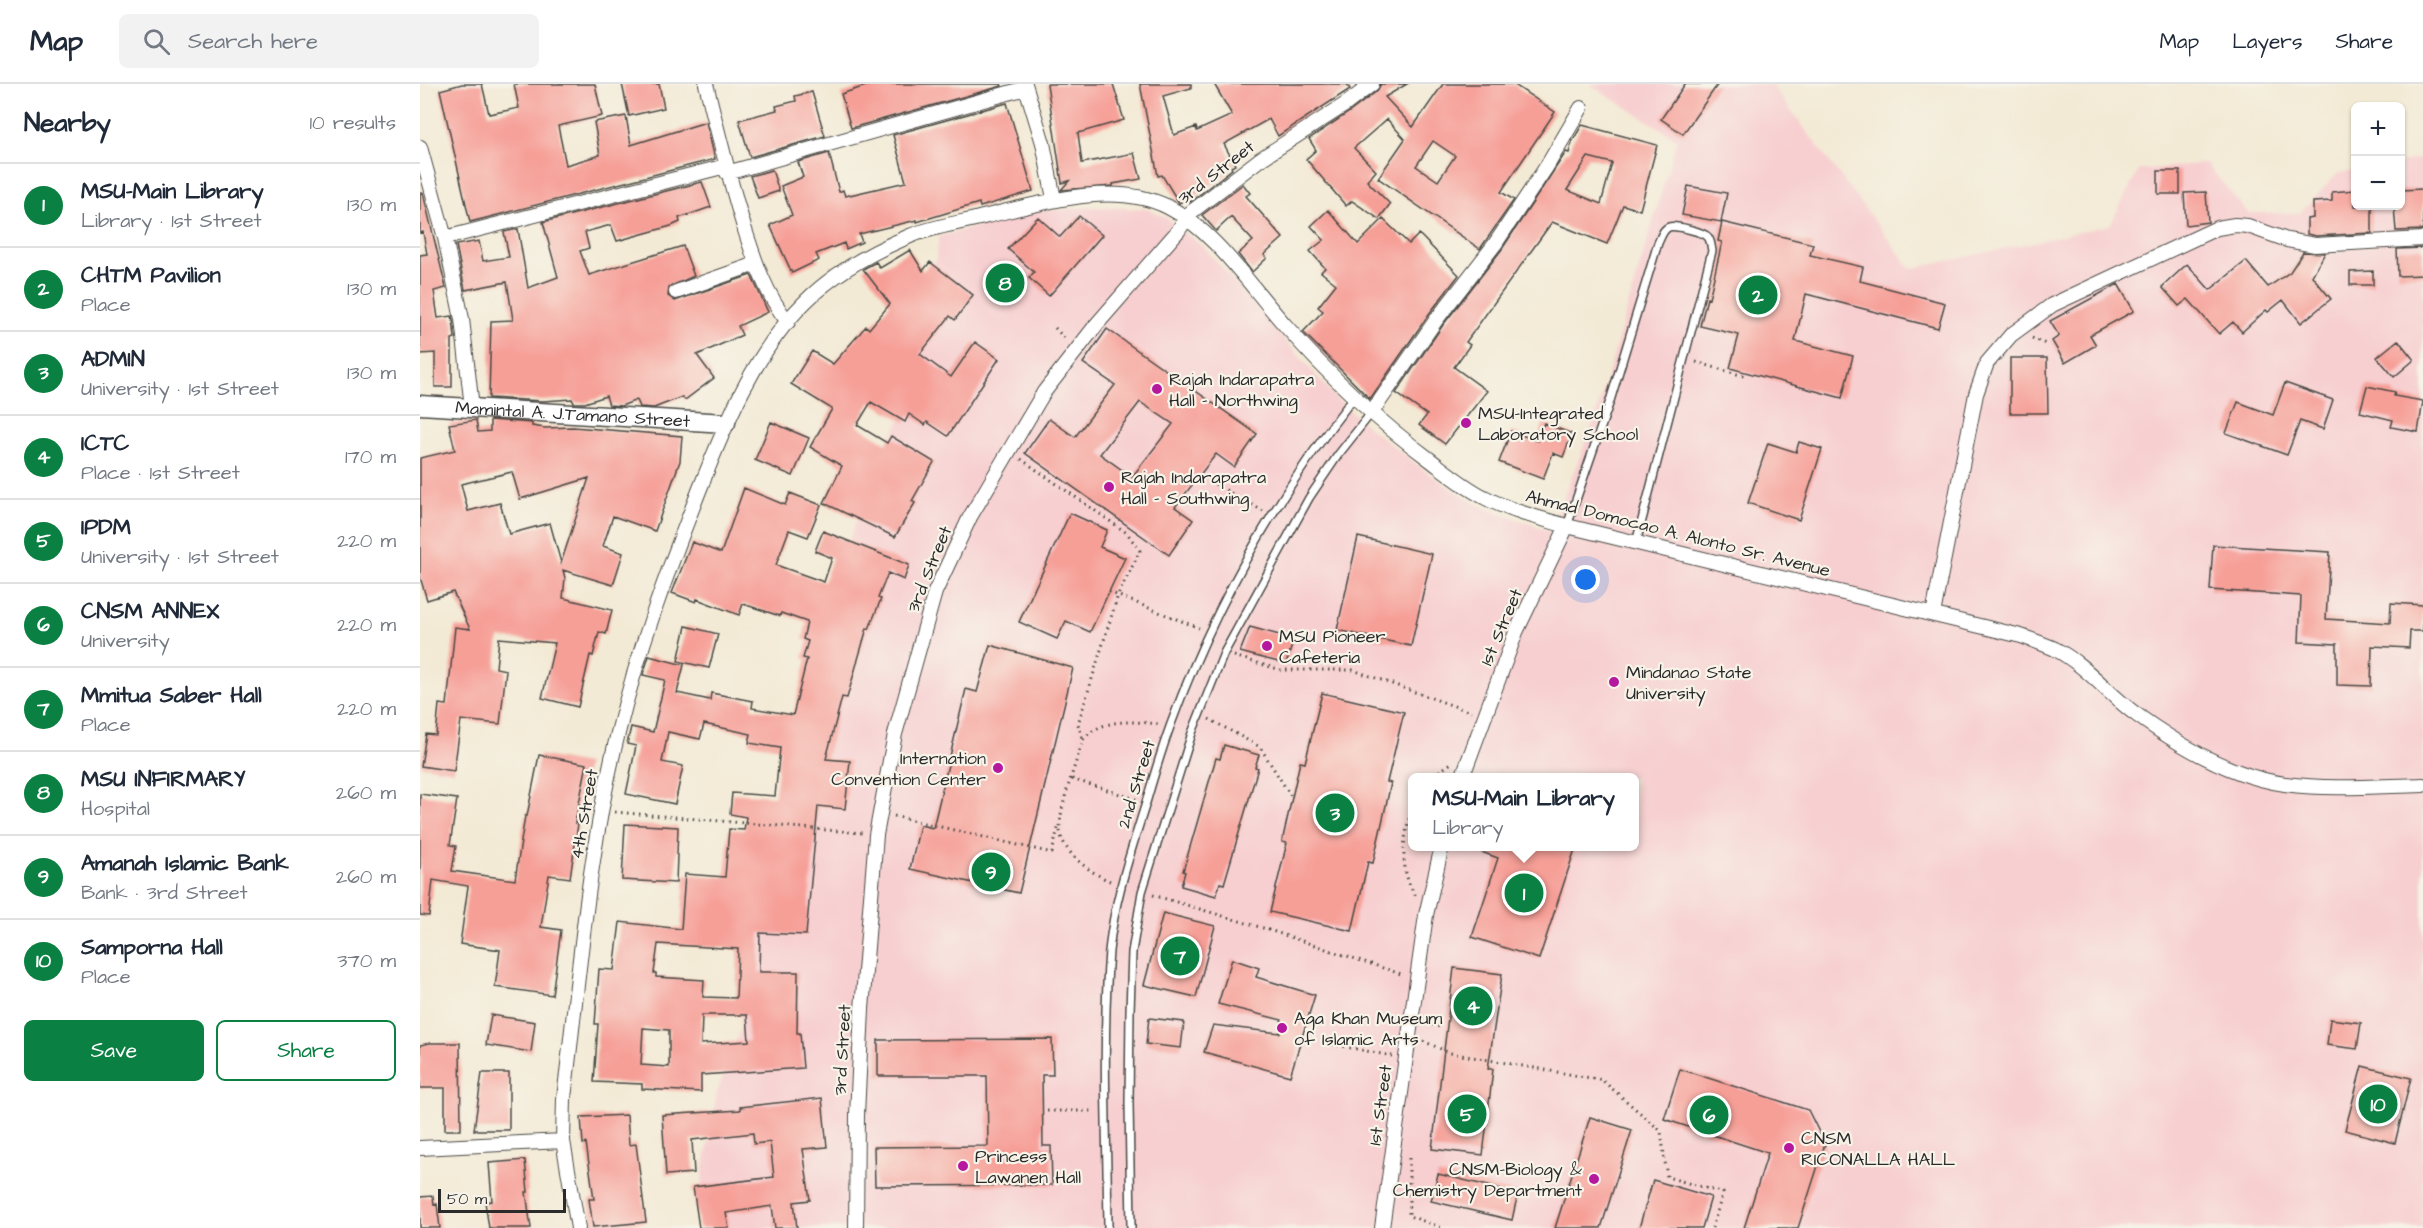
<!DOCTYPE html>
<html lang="en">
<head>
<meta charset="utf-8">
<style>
	:root { --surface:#fff; --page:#f2f2f3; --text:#1f2937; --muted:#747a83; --line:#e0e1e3; --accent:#0b8043 }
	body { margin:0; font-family:"Architects Daughter",sans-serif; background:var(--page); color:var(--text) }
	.controls { position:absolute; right:18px; top:18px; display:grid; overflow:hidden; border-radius:9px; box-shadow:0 2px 4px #0004 }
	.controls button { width:54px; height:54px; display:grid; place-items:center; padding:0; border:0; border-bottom:2px solid var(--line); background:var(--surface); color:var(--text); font:30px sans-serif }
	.scale { position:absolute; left:18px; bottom:15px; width:128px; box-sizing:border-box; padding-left:6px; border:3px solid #2b2b2b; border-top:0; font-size:16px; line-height:21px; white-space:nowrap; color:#2b2b2b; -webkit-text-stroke:4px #f7f3e8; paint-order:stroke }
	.you { position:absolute; left:1166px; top:496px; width:21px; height:21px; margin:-15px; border:4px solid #fff; border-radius:50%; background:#1a73e8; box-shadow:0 0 0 9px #1a73e833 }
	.badge { display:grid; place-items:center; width:39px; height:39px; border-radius:50%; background:var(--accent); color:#fff; font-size:20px; font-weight:700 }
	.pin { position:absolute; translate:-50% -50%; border:3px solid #fff; box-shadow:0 2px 6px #0006 }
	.popup { position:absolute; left:988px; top:689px; width:231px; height:78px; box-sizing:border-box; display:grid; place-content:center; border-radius:9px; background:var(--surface); filter:drop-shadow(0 2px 4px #0005); font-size:20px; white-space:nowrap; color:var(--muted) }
	.popup b { font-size:22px; color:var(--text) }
	.popup::after { content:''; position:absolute; left:50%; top:100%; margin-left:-12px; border:12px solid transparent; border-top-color:var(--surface) }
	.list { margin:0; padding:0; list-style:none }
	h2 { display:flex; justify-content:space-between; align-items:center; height:78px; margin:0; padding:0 24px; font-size:26px }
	h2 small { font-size:20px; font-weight:400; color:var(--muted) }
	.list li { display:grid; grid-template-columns:39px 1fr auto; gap:18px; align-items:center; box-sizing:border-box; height:84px; padding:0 24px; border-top:2px solid var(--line) }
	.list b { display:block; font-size:22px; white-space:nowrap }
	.list p { margin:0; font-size:20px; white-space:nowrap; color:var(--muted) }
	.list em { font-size:20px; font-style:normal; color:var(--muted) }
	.actions { display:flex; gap:12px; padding:18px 24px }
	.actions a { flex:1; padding:14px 0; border:2px solid var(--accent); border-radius:9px; text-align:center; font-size:21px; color:var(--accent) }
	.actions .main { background:var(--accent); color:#fff }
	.icon { flex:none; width:33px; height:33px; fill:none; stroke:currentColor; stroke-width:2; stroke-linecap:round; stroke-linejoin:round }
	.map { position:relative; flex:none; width:2003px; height:1144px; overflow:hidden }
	header { display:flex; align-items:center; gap:36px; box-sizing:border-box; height:84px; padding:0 30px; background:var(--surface); border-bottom:2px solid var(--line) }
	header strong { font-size:28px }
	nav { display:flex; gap:33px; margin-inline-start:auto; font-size:21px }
	.search { width:420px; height:54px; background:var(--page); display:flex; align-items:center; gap:15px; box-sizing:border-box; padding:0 21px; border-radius:9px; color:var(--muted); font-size:22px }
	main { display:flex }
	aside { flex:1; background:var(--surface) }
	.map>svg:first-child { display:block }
	.built { fill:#f7cfd0; fill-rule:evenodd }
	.building { fill:#f69f97; fill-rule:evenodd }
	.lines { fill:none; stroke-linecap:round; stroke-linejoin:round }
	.service-casing { stroke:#494844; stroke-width:10 }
	.minor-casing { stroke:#494844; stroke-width:16 }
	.tertiary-casing { stroke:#494844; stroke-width:21 }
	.path { stroke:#494844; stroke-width:3; stroke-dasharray:1.5 4.5; stroke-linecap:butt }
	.service { stroke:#fff; stroke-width:7 }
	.minor { stroke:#fff; stroke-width:14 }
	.tertiary { stroke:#fff; stroke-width:18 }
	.poi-dot { fill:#b5179e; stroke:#f7f3e8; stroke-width:2 }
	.labels { text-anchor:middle; stroke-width:4.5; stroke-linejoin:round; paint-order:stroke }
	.street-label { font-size:18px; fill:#2b2b2b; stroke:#f7f3e8 }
	.poi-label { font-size:18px; fill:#2b2b2b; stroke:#f7f3e8; text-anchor:start }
</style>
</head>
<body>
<header>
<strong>Map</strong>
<div class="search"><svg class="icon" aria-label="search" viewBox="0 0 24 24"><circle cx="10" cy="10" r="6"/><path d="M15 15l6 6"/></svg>Search here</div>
<nav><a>Map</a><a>Layers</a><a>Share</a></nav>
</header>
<main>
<aside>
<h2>Nearby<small>10 results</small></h2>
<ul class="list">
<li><span class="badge">1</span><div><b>MSU-Main Library</b><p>Library · 1st Street</p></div><em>130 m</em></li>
<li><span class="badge">2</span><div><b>CHTM Pavilion</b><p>Place</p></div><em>130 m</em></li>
<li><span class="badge">3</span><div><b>ADMIN</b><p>University · 1st Street</p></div><em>130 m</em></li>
<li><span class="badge">4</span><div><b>ICTC</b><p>Place · 1st Street</p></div><em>170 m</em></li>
<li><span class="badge">5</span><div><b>IPDM</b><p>University · 1st Street</p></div><em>220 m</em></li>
<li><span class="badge">6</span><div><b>CNSM ANNEX</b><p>University</p></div><em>220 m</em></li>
<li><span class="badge">7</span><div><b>Mmitua Saber Hall</b><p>Place</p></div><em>220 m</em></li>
<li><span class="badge">8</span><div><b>MSU INFIRMARY</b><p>Hospital</p></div><em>260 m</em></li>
<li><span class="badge">9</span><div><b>Amanah Islamic Bank</b><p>Bank · 3rd Street</p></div><em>260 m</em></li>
<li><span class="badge">10</span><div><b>Samporna Hall</b><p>Place</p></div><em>370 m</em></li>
</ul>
<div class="actions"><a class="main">Save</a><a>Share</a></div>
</aside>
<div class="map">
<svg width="2003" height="1144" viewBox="0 0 2003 1144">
	<rect width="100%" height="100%" fill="#f7f3e8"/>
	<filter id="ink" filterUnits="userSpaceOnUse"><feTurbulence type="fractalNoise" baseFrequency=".0167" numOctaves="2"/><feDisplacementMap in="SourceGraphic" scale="12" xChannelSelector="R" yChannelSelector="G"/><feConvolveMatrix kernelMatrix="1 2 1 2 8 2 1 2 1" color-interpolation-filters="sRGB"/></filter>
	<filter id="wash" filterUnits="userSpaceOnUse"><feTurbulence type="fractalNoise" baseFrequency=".008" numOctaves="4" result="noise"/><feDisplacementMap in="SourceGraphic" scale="24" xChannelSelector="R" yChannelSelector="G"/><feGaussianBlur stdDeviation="1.35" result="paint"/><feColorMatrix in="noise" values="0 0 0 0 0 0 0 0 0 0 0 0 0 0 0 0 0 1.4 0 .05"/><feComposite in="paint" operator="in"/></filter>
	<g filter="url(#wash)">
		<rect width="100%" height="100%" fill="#f3ead5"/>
		<path class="built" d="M1169,0h182l140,185 199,-44 29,-55 67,-7 42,50h52l37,-39 18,-4 1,36h44l1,-44 22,-4v1070h-1720l-1,-48 15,-88 23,-62 3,-93 37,-171 49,-168 33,-94 56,-125 21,-143 99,-25 57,-4 52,2 20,9 38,30 128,147 34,31 61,47 50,32 72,26 45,-113 82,-279zM993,694h222v68h-222z"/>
		<g id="blocks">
			<path class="building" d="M42,0h20l7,30 30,-6 -5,-24h81l7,32 -44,10 8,39 34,-10 -6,-33 32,-6 5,29 75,-23 9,37 -245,63 -30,-132z
				M202,0h37l5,24 -35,8z
				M452,0h129l1,2 -151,42 -10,-34z
				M627,0h66l11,36 -46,13 4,30 52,-10 7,26 -28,5v2l-52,4 8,-9 -7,2z
				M720,0h51v4l-28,8 11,39 22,-8 1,4 35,-16 -18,-31h133l3,5 -72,47 -9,-17 -45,25 11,21 -4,2 1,2 -42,33 -3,-3 -8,4 -17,-28 -4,1z
				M961,0h26l-22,13 28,30 30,-43h70l42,28 -54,80 13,8 -34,49 -102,-71 27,-39 -18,-20 -33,29 22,23 -9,10 23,23 -11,15 -27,-18 -6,5 -40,-47 10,-9 -7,-11 42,-28 26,-20zM1013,57l22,15 -17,25 -22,-15z
				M1265,0h33l-35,50 -22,-15z
				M392,8l13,44 -75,21 -11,-37 38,-10 -1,-4 20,-5 -1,-5z
				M587,19l26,88 -53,16 -1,-4 -62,19v-2l-58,14 3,8 -16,7 -2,-6 -28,11 3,6 -27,13 -22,-48 22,-10 -11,-29 22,-9 -5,-15 31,-9 10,39 4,-2 2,6 61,-14 -13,-47z
				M1162,41l75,20 -17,65 -17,-5 -16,39 -55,-22 -86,120 4,3 -16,22 33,24 -42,53 -26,-19 8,-10 -31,-22 47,-68 59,-76 64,-97 3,1 3,-11zM1168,73l24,6 -11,41 -34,-14z
				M352,86l7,21 -21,7 -8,-22z
				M1738,87h22v23h-22z
				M282,98l9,25 -32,11 1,4 -9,4 -54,15 -6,-16 -26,7 4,16 -9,3 9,24 94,-29 11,30 -25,11 -1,9 7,5 76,-26 17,37 -30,14 4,9 -45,20 17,23 -29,22 -3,-3 -28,11 -14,-1 -3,-7 -16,6 -12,-1 -3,-9 -21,7h-11l-2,-4 -29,2 -54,-3 2,-77 22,-1 -6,-38 -42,8 -9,-45 23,-4 4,20 26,-4 -5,-25 14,-3 10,59 30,-11 -15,-55z
				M823,100l7,9 -4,3 37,42 -19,17 3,3 -15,14 -14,-18 15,-13 -22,-24 -15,14 -14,-16z
				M1268,102l39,7 -6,29 -39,-7z
				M2003,105v41l-27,1 -2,-25h6v-16z
				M1935,106v16h17v27l-56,3 -9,-2v-15l6,-1v-16l19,-1v-9z
				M1786,108l2,30 -22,3 -2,-32z
				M0,109h3l23,95 -12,3 4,27 14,-2 1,4 2,18 -3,1v48h-17v-34l-15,1v-99l7,-1 -4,-22 -3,1z
				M908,126l30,34 25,-25 26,25 10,-10 40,41 -30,39 -59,85 -67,-67 20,-21 -5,-4 18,-23 -15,-12 4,-4 -15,-17 14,-11 -13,-14z
				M659,132l23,19 -53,61 -20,-18 5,-6 -26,-23 30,-32 22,20z
				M1302,138l91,22 -3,11 53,12 -3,14 85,22 -7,25 -132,-34 -11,47 58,15 -11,42 -112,-30 9,-33 -39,-9 7,-28 2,1 13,-57 -4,-1z
				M2003,164v27l-25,1 -1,-27z
				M490,166l13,21 7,-9 43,33 -18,25 -5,-4 -30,38 31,23 24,-35 24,17 -51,77 -21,-14 -2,3 -16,-11 -4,8 -34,-20 -14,23 30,18 4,-7 43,26 -22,39 3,2 -20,34 -71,-34 18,-37 -32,-19 22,-38 -41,-25 21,-33 21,13 33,-38 3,3 21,-25 -27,-35 13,-7 4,6z
				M1883,168l22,1 -13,23 19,23 -30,24 -18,-23 -15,12 -2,-2 -24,22 -9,-10 -14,12 -31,-35 -9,7 -17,-19 25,-23 23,26 36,-29 22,26 22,-15z
				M1953,187v14h-23v-13z
				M1698,200l16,27 -44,24 6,10 -31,18 -13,-22 7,-5 -9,-15z
				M687,245l150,105 -23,33 -18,-13 -41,53 18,13 -24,35 -144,-102 24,-34 26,18 40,-52 -32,-22zM720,318l33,22 -41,53 -32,-23z
				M1978,256l16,20 -20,17 -17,-20z
				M1590,274h37l1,55h-38z
				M1865,299l48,17 -10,29 -23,-8 -13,34 -61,-22 12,-31 35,13z
				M1947,302l28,6 -1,4 29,5 -5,31 -27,-5 2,-7 -33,-8z
				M56,336l2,12 12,-1v-11l42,3v3l13,2 28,-1 109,9 -2,25 -25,70 -42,-15 -10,30 20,7 -10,32 -50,-15 2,8 -2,20 49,12 -6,24 -7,-2 -6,24 -3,-1 -12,52 -36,-9 13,-55 -56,-5 -3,30 10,2 -6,54 -39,-4 -7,51 -33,-5 5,-32 10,1 3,-31 8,1 8,-78 15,2 -17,-37 -26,8 -7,-23v-119l35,-8 -6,-26zM92,388l8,27 69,-21 -28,85 -11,-40 -41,11 -9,-31 -32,8 -7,-27z
				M351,338l38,16 -16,38 -38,-16z
				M1124,339l28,11 -9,23 -10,-4 -10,26 -44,-17 12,-31 26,10z
				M1379,358l23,7 -23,71 -51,-17 20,-60 28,9z
				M324,404l41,17 5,-12 31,12 -13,32 -19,-7 -13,35 48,17 8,-24 -17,-7 8,-20 86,34 -5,15 -16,-7 -10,25 3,1 -12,30 -2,-1 -20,70 -5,-1 -16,62 24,2 -5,48 -27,-3 -12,129 -46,-2 -1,39h39l-1,61h3l3,35 -102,7v17l-59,-3v-5l-48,-2 4,-58h-3l4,-55 15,1 6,-48 61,7 4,-55 40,3 4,-48 15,1 2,-13 -16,-3 2,-21 43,3 5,-48 -31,-5 2,-9 -47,-10 -4,15 -32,-7 -6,30 21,4 -8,38 -49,-10 10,-48 -9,-2 4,-17 22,5 12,-52 -22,-5 6,-19 35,9 -7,28 33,7 1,-7 42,8 -1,7 41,7 14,-56 -4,-1 5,-17 -5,-2 4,-17 -26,-9 -1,3 -37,-12 -4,11 -42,-16 -1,3 -24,-9 20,-51 29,11zM238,860l80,5 -2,49 -33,-1 1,-17 -48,-3v-4h-2zM282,931h45l2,26 -48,3zM223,944l26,2v37l-28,-2z
				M650,429l37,17 -7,17 25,11 -35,74 -24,-11 -9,18 -38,-17z
				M938,453l74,17 -21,92 -74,-16z
				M1793,461l117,7 -4,67 64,4 1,-20 32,2v26h-13l-1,17 -37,-2 -1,40 -34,-1v-41l-38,-2 2,-46 -91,-6z
				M266,542l32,8 -9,34 -31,-7z
				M830,543l44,12 -8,25 -46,-12z
				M570,561l83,23 -54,225 -109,-24 10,-44 13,3 33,-139 11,3z
				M902,609l82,19 -17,70 4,1 -18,80 -5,-1 -16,69 -82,-19 17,-69 -5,-1 18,-80 5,1z
				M804,661l35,10 -4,12 3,1 -34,116 -4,-1 -4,13 -35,-10 4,-14 -2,-1 33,-113 4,1z
				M119,671l48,9 -12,59 3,1 -8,54 -21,-3 -8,52 20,3 -9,65 -57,-8 5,-37 -40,-6 8,-58 -35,-6 -4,36 -9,-1v-121l37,5 -7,46 6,1 -4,25 63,9 10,-64h2z
				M205,740l53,3 -2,56 -54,-3z
				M1050,762h106l-37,113 -67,-22 26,-79 -28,-10z
				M743,829l52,13 -19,71 -52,-12z
				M812,875l27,9 -3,9 59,18 -25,81 -86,-24 9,-27 67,8 2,-13 -64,-16z
				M1034,884l48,6 -14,95h5l-10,86 -51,-6z
				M71,931l44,7 -4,30 -45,-7z
				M729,934l35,4 -3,26 -35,-4z
				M1910,935l31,4 -4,26 -30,-4z
				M632,955l1,36h-11l1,71h8l1,39 -177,1 -1,-39 114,-1 -1,-70h-109v-36z
				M10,959h30l1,87h-16v-42h-25v-43z
				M1942,982l49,12 -16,65 -50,-13z
				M1260,985l128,41 17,34 -27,84h-54l24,-75 -104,-34z
				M62,989h27v57h-35z
				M402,1014l5,49 -24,2 7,51 -16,2 3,26h-22l-3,-22 -46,7 3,15h-30l-6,-41 81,-10 -4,-35 -16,2 -1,-11 -61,7 2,33 -28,2 -4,-60 78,-5v-3z
				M207,1031l2,30 7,-1 10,78 -53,5 -4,-28h5l-8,-56 -3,1 -2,-27z
				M1170,1033l42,13 -31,98h-46z
				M105,1076l3,32h-2l5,36h-42l-4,-26 7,-1 -3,-38z
				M1018,1090l80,19 -6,27 -81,-19z
				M1233,1096l58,17 -9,31h-63z
				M13,1112l1,9 3,-1 3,24h-20v-31z"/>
		</g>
	</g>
	<g filter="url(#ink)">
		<use href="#blocks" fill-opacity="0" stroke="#494844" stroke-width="1.5"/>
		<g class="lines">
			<g class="service-casing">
				<path id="service" d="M1147,442l43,-125 48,-158c3,-6 5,-14 11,-16 6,-2 35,5 39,10 3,4 3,9 4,14l-76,292
					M688,1144c-1,-92 -6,-185 1,-277 5,-50 21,-97 36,-145 8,-27 16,-55 26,-82 43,-117 106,-229 183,-327
					M711,1144l-2,-125 1,-92 2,-59 10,-60 50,-159 32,-80 85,-155 29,-43 34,-43"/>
			</g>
			<g class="minor-casing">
				<path id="minor" d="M286,0c12,48 23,95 38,143 11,34 21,66 44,95
					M605,0l18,59 11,56
					M0,63l25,91 17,81 10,89
					M307,89l299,-85
					M25,154l281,-72
					M256,208l80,-28
					M952,328l64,-92 59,-76 52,-78 34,-58
					M1513,530l43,-220 11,-31 24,-28 41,-30 165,-77 18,-3 13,1 39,14 28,5 108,-6
					M1042,694l54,-146 51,-106
					M0,1064l143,-7
					M158,1144l-15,-87 1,-43c15,-121 24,-246 54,-365 20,-83 50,-163 81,-242 26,-66 55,-139 107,-190 28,-28 68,-50 104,-65 24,-10 52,-13 77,-20 54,-13 128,-36 181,-9 46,23 83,80 117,118 44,51 94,97 148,137 17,13 33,26 51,35 26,14 55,21 83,29l454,110c11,4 23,8 34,13 31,16 54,46 82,66 43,31 95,62 148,69 45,6 93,2 138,1
					M436,1144l1,-113 5,-106 14,-174 19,-101 40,-142 35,-75 74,-125 53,-68 81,-93 12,-18 69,-53 87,-56 26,-20
					M962,1144l44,-313 16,-69"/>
			</g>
			<g class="tertiary-casing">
				<g id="tertiary">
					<path id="s1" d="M0,321l306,18"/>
				</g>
			</g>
			<path class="path" d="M635,244l11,12
				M1612,254l16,7
				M1276,278l51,15
				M601,375l106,74 13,18 -22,44 -40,129 5,16
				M795,400l48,27
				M689,508l90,36
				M814,572l47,14h72l118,42
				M789,635l51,28 32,51
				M1009,694l24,-16
				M652,695l64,20
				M993,723c-10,27 -15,64 3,89
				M195,728l247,21
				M474,732l158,37 7,-29
				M1036,763l7,3
				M690,797c-19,-8 -48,-28 -50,-51 -1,-24 16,-66 23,-90 17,-22 50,-19 75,-16
				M733,811l110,33 141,47
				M1006,939l14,4
				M1003,957l27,12 152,27 59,51 6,46 56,16 -11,35
				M906,959l66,13
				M627,1027h47
				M989,1074v58l34,12"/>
			<use href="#service" class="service"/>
			<use href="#minor" class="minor"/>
			<use href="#tertiary" class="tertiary"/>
		</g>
	</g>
	<g class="poi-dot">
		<circle cx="737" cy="305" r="6"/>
		<circle cx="1046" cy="339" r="6"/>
		<circle cx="689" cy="403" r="6"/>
		<circle cx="847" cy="562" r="6"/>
		<circle cx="1194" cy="598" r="6"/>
		<circle cx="578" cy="684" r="6"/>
		<circle cx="862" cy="944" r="6"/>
		<circle cx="1369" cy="1064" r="6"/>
		<circle cx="543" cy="1082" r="6"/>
		<circle cx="1174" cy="1095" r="6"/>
	</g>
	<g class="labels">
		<g class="street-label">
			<text transform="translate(796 88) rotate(-38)" y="6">3rd Street</text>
			<text dy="6" stroke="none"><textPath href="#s1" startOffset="153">Mamintal A. J.Tamano Street</textPath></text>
			<text transform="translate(1258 449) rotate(14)" y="6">Ahmad Domocao A. Alonto Sr. Avenue</text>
			<text transform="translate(509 485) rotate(-68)" y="6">3rd Street</text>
			<text transform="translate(1081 543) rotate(-67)" y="6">1st Street</text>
			<text transform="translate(716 700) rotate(-73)" y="6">2nd Street</text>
			<text transform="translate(164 730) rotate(-80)" y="6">4th Street</text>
			<text transform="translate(422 966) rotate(-87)" y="6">3rd Street</text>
			<text transform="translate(960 1021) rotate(-82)" y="6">1st Street</text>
		</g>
		<g class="poi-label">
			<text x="749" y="301">Rajah Indarapatra<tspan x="749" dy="21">Hall - Northwing</tspan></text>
			<text x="1058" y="335">MSU-Integrated<tspan x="1058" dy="21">Laboratory School</tspan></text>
			<text x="701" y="399">Rajah Indarapatra<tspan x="701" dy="21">Hall - Southwing</tspan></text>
			<text x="859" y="558">MSU Pioneer<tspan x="859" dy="21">Cafeteria</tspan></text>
			<text x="1206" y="594">Mindanao State<tspan x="1206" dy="21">University</tspan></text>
			<text x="566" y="680" text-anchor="end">Internation<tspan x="566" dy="21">Convention Center</tspan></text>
			<text x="874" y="940">Aga Khan Museum<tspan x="874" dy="21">of Islamic Arts</tspan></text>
			<text x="1381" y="1060">CNSM<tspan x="1381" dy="21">RICONALLA HALL</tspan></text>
			<text x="555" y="1078">Princess<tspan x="555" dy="21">Lawanen Hall</tspan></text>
			<text x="1162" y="1091" text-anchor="end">CNSM-Biology &amp;<tspan x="1162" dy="21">Chemistry Department</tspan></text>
		</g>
	</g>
</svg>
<div class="controls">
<button>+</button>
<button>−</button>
</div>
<div class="scale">50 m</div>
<div class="you"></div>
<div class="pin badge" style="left:1104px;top:809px">1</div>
<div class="popup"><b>MSU-Main Library</b>Library</div>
<div class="pin badge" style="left:1338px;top:211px">2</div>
<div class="pin badge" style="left:915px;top:729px">3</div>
<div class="pin badge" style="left:1053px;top:922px">4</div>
<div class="pin badge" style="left:1047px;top:1030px">5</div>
<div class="pin badge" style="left:1289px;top:1031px">6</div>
<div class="pin badge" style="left:760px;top:872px">7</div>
<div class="pin badge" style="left:585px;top:199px">8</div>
<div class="pin badge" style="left:571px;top:788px">9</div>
<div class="pin badge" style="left:1958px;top:1020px">10</div>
</div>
</main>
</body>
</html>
